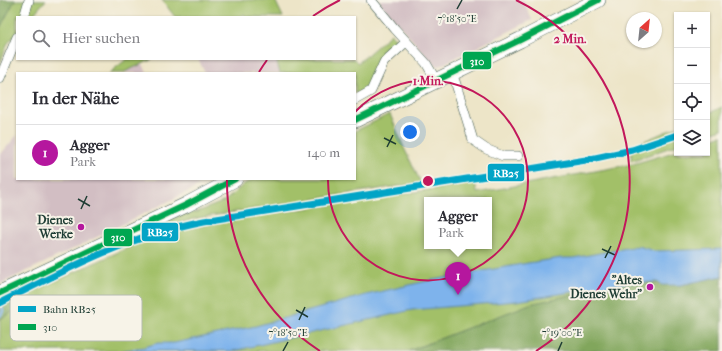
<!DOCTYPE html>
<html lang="de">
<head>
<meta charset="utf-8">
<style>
	:root { --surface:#fff; --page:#f2f2f3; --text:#2b2b33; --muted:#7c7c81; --line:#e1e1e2; --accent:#b5179e }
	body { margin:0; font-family:"IM FELL French Canon",serif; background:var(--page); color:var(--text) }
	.controls { position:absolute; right:12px; top:12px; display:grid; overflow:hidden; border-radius:0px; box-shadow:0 1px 3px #0004 }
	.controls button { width:36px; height:36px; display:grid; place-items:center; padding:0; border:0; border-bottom:1px solid var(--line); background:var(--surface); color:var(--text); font:20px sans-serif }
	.compass { position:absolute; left:626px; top:12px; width:36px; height:36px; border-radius:50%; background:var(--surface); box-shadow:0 1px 3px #0004; rotate:27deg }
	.you { position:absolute; left:410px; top:132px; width:14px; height:14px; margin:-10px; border:3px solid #fff; border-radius:50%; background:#1a73e8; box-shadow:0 0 0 6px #1a73e833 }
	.badge { display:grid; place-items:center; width:26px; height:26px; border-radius:50%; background:var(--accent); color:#fff; font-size:13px; font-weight:700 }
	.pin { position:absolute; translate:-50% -33px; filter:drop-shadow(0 1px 2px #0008) }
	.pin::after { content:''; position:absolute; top:21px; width:14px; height:12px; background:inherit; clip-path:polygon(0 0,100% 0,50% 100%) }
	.popup { position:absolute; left:424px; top:197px; width:68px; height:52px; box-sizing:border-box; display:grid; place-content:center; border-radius:0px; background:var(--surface); filter:drop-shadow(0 1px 3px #0005); font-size:13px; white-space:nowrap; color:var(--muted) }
	.popup b { font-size:15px; color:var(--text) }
	.popup::after { content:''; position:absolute; left:50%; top:100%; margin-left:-8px; border:8px solid transparent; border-top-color:var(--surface) }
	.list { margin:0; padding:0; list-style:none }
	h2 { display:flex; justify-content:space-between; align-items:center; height:52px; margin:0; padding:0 16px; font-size:17px }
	h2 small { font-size:13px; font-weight:400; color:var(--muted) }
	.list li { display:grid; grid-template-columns:26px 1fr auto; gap:12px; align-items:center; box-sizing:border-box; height:56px; padding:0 16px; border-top:1px solid var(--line) }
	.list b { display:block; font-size:15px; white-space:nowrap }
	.list p { margin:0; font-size:13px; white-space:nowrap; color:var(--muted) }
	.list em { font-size:13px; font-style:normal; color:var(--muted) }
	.icon { flex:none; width:22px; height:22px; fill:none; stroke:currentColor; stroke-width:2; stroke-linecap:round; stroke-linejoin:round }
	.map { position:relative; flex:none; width:722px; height:351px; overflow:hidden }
	.search { position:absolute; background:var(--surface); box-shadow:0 1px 3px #0004; left:16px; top:16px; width:340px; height:44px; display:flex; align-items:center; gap:10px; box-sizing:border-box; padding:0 14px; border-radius:0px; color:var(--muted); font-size:15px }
	.panel { position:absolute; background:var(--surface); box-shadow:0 1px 3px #0004; left:16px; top:72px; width:340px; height:108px; border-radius:0px }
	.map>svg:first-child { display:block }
	.industrial { fill:#d2bec3 }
	.green { fill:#a2c067; stroke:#607e4e; fill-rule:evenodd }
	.forest { fill:#81a65c; stroke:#507248 }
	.water { fill:#7eb3ec; stroke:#4e7890 }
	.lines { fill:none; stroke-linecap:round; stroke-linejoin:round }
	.stream { stroke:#7eb3ec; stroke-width:2.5 }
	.minor-casing { stroke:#3e564a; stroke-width:10 }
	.primary-casing { stroke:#3e564a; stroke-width:16 }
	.minor { stroke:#fff; stroke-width:9 }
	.primary { stroke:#fff; stroke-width:15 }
	.bus-1-casing { stroke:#f7f3e8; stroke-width:9 }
	.bus-1 { stroke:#00a651; stroke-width:6 }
	.rail-1-casing { stroke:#f7f3e8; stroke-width:10 }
	.rail-1 { stroke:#02a4c6; stroke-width:7 }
	.ticks { fill:none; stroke:#1f3d34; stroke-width:1.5 }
	.ring { fill:none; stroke:#c2185b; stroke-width:2 }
	.poi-dot { fill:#b5179e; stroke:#f7f3e8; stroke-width:1.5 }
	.labels { text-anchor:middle; stroke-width:4; stroke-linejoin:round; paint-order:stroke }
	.poi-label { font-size:12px; font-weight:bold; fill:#1f3d34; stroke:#f7f3e8; text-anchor:end }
	.key { fill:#f7f3e8; stroke:#b6bcb2; stroke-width:1 }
	.key-label { font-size:11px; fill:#1f3d34 }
	.ticks-label { font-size:10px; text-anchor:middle; fill:#1f3d34; stroke:#f7f3e8; stroke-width:4; stroke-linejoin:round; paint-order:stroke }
	.centre { fill:#c2185b; stroke:#f7f3e8; stroke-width:2 }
	.ring-label { font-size:12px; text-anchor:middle; font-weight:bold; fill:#c2185b; stroke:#f7f3e8; stroke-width:4; stroke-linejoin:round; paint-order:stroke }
	.line-badge { stroke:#f7f3e8; stroke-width:1.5 }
	.badge-label { font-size:11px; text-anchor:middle; font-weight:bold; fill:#fff }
</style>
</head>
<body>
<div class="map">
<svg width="722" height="351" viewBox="0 0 722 351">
	<rect width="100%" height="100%" fill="#f7f3e8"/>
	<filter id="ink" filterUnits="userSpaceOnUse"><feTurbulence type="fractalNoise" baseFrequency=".025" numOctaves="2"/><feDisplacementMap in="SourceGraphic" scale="8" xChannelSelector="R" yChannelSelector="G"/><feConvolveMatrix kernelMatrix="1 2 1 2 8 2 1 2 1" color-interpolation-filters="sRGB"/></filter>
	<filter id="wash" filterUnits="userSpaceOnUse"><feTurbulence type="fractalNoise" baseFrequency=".012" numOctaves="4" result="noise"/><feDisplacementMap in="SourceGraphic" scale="16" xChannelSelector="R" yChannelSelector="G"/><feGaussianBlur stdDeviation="0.9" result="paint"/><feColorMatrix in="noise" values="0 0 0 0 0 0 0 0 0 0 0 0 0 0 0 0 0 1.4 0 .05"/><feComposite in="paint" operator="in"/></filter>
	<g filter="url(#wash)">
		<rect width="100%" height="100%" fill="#ede5c8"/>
		<path class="industrial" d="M380,0h143l9,20 -93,46 -6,-3 -6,-6 -46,-53z
			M198,59h78l4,14h-75z
			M143,64l4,9h-25z
			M17,135v44h178l4,7 -126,63 -73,35v-129z"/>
		<path class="green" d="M15,0h31l-15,17h-14v16l-9,10 -8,20v-35z
			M162,0h113l8,17h-37l-2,-3 -5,3h-64z
			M391,34l7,7 -19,20 -11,26 -13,7v-21h-75l-4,-14h78l4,4z
			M127,59h26l-31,14h-13z
			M722,107v22l-15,5v-20z
			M390,114l14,34 17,35 -63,9 -160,26 -55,15 39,-19 15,-2 28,-11 19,-17 10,-5h101v-48z
			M677,127v18l-46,16 1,-15z
			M722,135v150l-37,6 -29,-9 -51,6 -75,16 -122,47h-408v-32l16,-9 -4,-9 126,-58 51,-15 59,-11 227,-34 2,10 156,-29 44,-13v2h30v-12zM427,200h62v46h-62z"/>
		<path class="forest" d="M0,0h15l-15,28z
			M722,276v75h-313l121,-47 96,-21 31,-1 23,3z
			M12,301l4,9 -16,9v-12z"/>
		<path class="water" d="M638,246l16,5 68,-2v27l-42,9h-18l-5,-3 -31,1 -109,18 -105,9 -179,41h-114l25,-4 14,-4h16l82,-17 110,-31 61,-14 101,-18 33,-5h12z"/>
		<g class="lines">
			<path class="stream" d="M0,316l3,-5 -1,-5"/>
		</g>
	</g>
	<g filter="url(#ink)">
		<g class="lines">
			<g class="minor-casing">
				<path id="minor" d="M371,0l24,29 31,34 10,17
					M24,17l5,-17
					M451,73l4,8 18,59 13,9 17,7h15
					M0,78l17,-41
					M355,100l16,-9 13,-29 22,-20"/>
			</g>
			<g class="primary-casing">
				<path id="primary" d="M355,120l165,-80 78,-40
					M0,293l186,-88 49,-26"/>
			</g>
			<use href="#minor" class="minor"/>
			<use href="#primary" class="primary"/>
			<g class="bus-1-casing">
				<path id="bus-1" d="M355,120l165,-80 78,-40
					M0,293l186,-88 49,-26"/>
			</g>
			<use href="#bus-1" class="bus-1"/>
			<g class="rail-1-casing">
				<path id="rail-1" d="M0,303c66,-34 131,-68 204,-82l382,-61 46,-10 45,-15"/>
			</g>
			<use href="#rail-1" class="rail-1"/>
		</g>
	</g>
	<path class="ticks" d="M457,9l5,-9M384,138l12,6M387,147l6,-12M78,199l12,7M81,209l6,-13M602,249l13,6M605,258l6,-12M296,310l12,7M299,320l6,-13M283,351l5,-9M558,351l4,-9"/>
	<g class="ring">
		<path d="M355 112A100 100 0 1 1 328 179"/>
		<path d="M320 351A201 201 0 0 1 227 179M259 72A201 201 0 0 1 267 60M313 16A201 201 0 0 1 340 0M516 0A201 201 0 0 1 536 351"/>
	</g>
	<g class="poi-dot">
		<circle cx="81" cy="227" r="4"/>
		<circle cx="650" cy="287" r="4"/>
	</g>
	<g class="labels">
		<g class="poi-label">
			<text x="73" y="224">Dienes<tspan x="73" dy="14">Werke</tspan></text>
			<text x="642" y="284">"Altes<tspan x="642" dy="14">Dienes Wehr"</tspan></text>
		</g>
	</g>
	<rect x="10" y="295" width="132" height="46" rx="6" class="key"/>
	<rect x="18" y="306" width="18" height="6" fill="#02a4c6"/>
	<rect x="18" y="324" width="18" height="6" fill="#00a651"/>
	<g class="key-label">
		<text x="43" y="313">Bahn RB25</text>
		<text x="43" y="331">310</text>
	</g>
	<g class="ticks-label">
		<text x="457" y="22">7°18'50"E</text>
		<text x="288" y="336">7°18'50"E</text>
		<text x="562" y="336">7°19'00"E</text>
	</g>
	<circle cx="428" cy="181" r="6" class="centre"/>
	<g class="ring-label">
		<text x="570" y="43">2 Min.</text>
		<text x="428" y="85">1 Min.</text>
	</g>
	<g class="line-badge">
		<rect x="462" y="51" width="30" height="19" rx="4" fill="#00a651"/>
		<rect x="487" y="163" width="38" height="19" rx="4" fill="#02a4c6"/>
		<rect x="141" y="222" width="38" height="20" rx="4" fill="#02a4c6"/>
		<rect x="103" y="228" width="30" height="19" rx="4" fill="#00a651"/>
	</g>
	<g class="badge-label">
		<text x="477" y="65">310</text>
		<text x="506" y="177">RB25</text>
		<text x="160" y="236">RB25</text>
		<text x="118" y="241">310</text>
	</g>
</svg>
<div class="controls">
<button>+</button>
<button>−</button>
<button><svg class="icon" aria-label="locate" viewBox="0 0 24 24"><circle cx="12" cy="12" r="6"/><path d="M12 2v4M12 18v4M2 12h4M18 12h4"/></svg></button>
<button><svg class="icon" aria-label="layers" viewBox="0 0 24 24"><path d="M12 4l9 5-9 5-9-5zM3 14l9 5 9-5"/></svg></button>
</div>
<svg class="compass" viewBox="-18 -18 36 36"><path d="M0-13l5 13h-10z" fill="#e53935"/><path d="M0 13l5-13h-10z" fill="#7c7c81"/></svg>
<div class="you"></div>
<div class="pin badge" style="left:458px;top:295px">1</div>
<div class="popup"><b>Agger</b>Park</div>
<div class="search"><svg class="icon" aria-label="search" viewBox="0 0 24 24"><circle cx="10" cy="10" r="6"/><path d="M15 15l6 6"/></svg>Hier suchen</div>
<section class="panel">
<h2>In der Nähe<small></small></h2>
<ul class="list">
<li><span class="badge">1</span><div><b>Agger</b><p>Park</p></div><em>140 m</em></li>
</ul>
</section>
</div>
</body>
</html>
